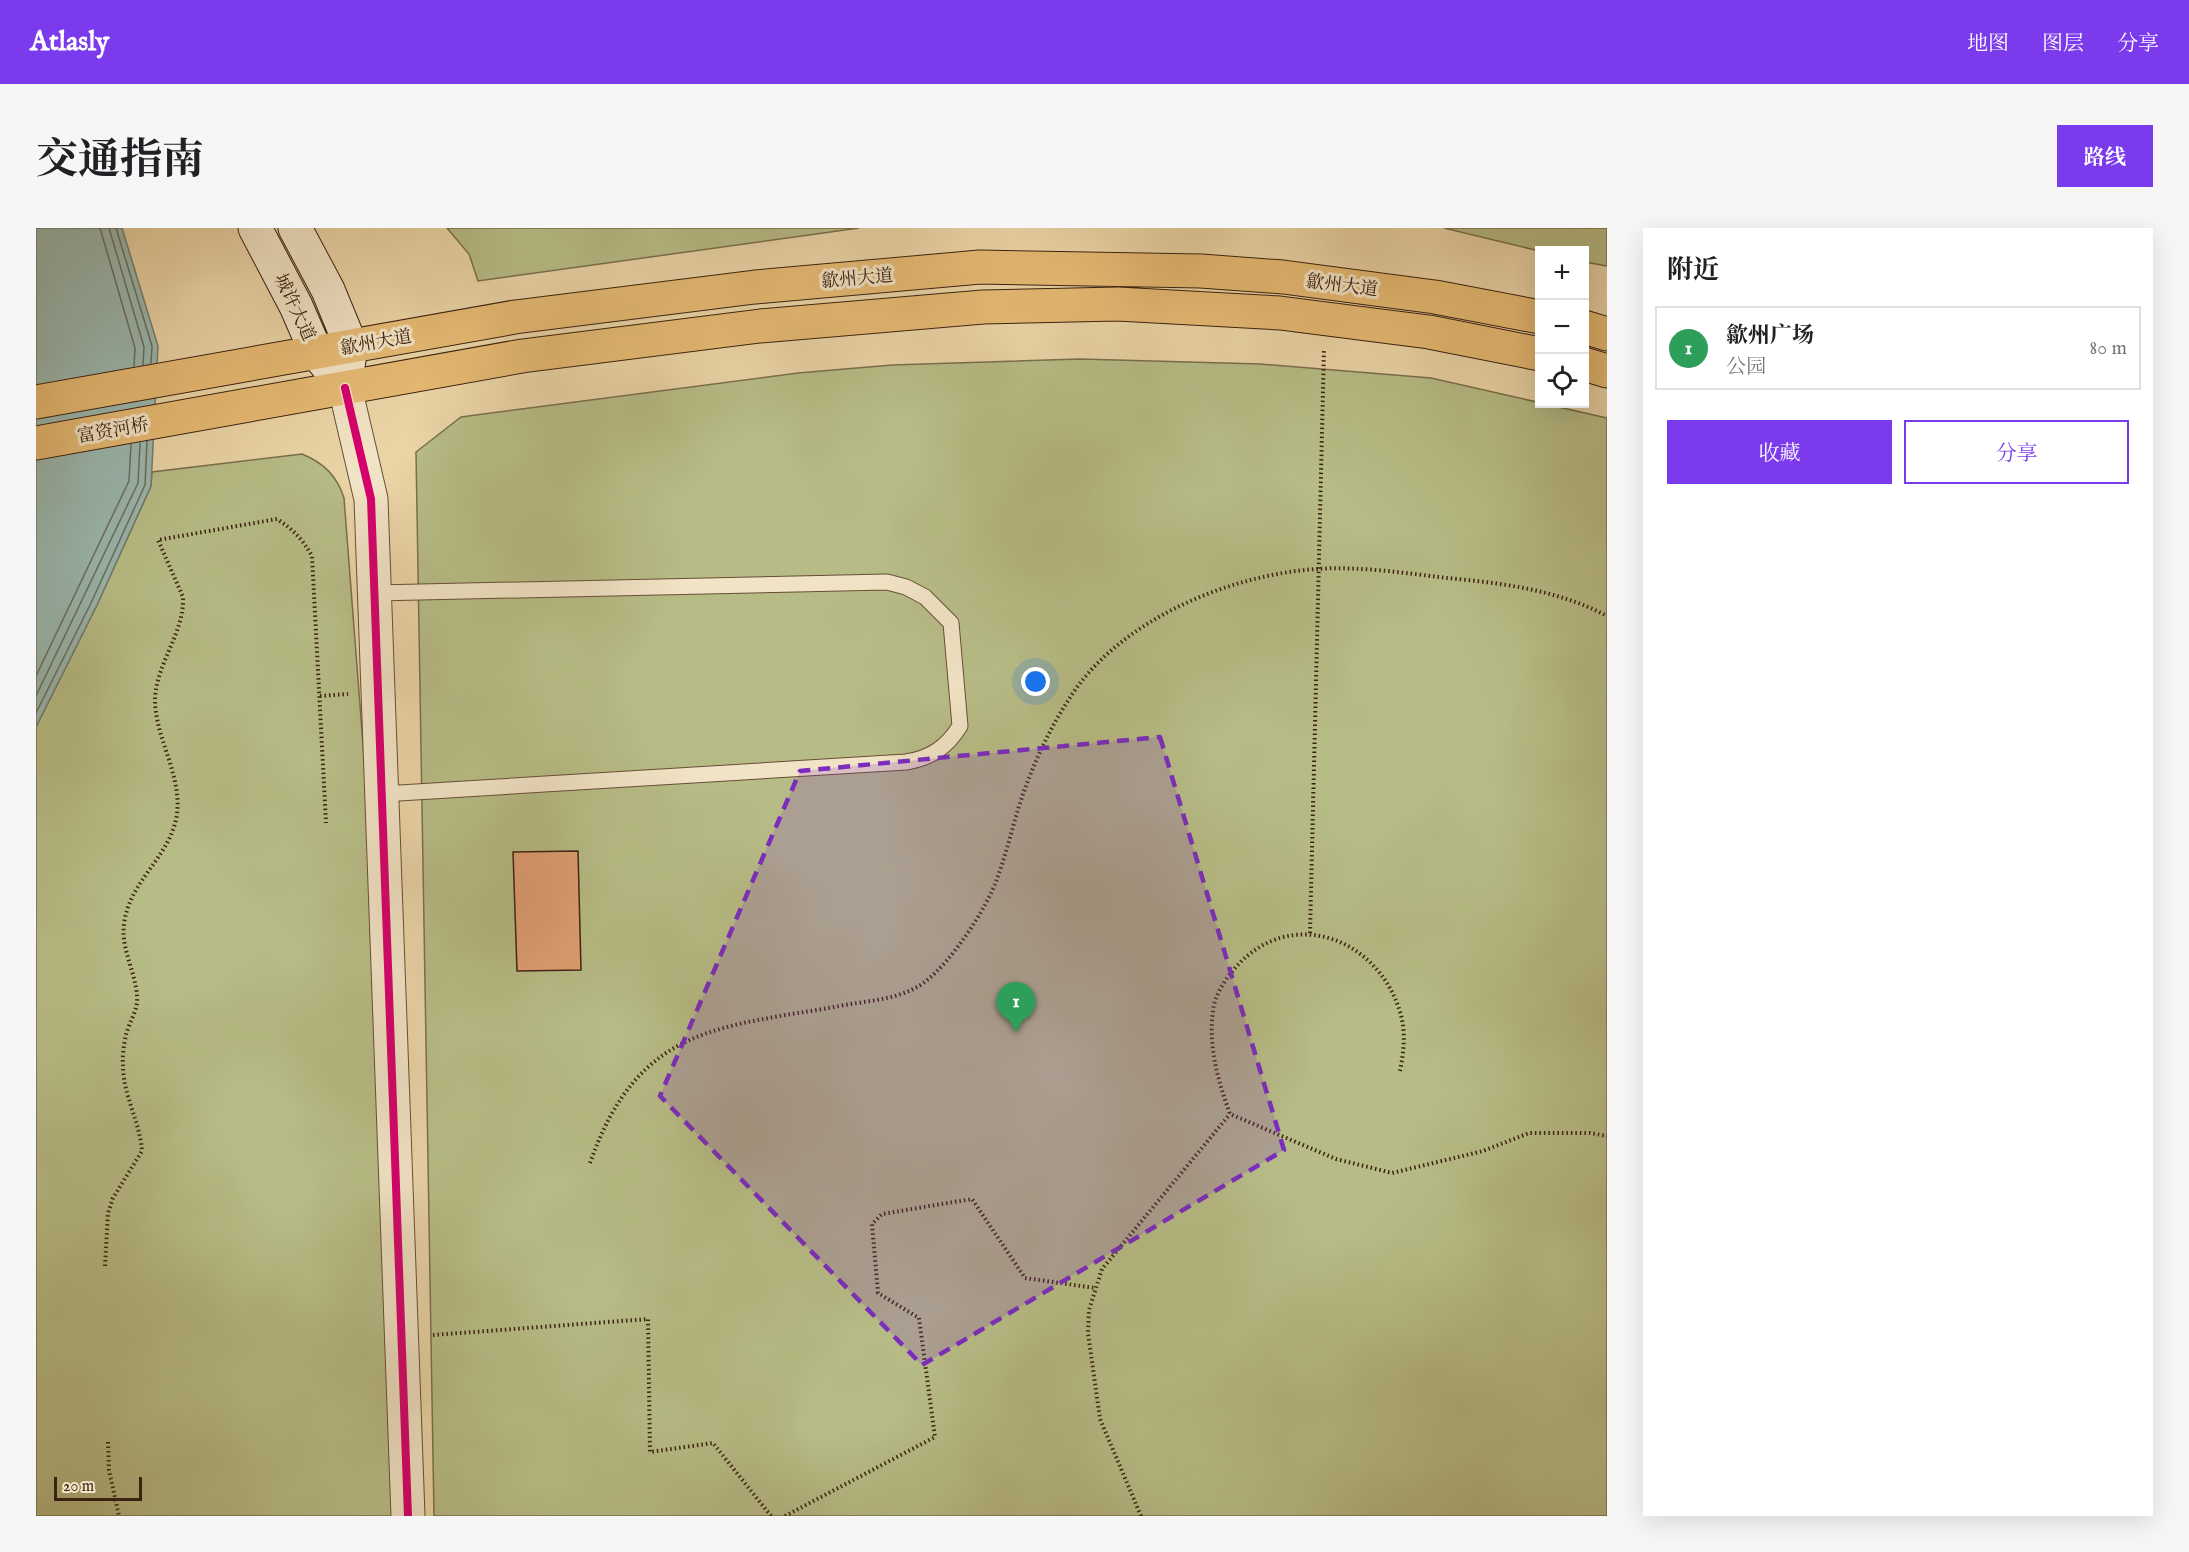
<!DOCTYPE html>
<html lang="zh">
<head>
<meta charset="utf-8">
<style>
	:root { --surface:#fff; --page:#f6f6f6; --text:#202124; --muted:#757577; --line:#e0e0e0; --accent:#7c3aed }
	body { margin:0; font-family:"IM FELL English","Noto Serif SC",serif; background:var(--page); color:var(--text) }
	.controls { position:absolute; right:18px; top:18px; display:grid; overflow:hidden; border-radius:0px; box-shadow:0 6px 24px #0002 }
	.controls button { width:54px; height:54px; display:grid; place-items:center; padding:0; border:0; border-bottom:2px solid var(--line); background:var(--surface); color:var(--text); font:30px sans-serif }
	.scale { position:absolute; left:18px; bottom:15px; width:88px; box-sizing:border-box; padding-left:6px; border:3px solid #3c2211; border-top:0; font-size:16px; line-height:21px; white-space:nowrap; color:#3c2211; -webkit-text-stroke:4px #f1e3c5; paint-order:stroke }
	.you { position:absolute; left:1000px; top:454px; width:21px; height:21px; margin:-15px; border:4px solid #fff; border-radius:50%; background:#1a73e8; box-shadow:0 0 0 9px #1a73e833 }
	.badge { display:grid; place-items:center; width:39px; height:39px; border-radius:50%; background:var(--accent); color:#fff; font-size:20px; font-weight:700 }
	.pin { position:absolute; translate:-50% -50px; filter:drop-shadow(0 2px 3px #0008) }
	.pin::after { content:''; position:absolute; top:32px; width:21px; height:18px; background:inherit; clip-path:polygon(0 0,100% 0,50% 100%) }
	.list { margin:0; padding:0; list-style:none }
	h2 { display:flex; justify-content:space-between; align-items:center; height:78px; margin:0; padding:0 24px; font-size:26px }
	h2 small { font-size:20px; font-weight:400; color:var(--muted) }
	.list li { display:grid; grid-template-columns:39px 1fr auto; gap:18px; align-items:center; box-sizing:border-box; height:84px; margin:0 12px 12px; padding:0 12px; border:2px solid var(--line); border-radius:0px }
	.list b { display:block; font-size:22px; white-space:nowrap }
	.list p { margin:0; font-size:20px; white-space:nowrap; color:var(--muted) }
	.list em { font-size:20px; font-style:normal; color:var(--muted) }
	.actions { display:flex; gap:12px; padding:18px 24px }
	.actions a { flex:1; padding:14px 0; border:2px solid var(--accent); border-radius:0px; text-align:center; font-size:21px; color:var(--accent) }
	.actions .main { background:var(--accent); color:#fff }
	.icon { flex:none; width:33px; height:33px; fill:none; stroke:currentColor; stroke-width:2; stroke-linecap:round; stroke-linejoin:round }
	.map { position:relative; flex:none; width:1571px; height:1288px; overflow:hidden; border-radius:0px }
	header { display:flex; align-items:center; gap:36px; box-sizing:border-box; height:84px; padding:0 30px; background:var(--accent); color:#fff }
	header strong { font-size:28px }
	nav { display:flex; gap:33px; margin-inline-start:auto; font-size:21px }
	.intro { display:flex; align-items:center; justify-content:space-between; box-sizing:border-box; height:144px; padding:0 36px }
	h1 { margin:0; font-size:42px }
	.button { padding:15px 27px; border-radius:0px; background:var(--accent); color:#fff; font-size:21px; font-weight:700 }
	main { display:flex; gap:36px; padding:0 36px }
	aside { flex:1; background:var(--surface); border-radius:0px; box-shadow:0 6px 24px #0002 }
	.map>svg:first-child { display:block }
	.green { fill:#b7bc86; stroke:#7a6f4c; stroke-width:1.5 }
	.water { fill:#99b7ae; stroke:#747b6f; stroke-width:1.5 }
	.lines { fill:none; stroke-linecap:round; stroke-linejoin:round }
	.shore { stroke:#6a6c60; stroke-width:1.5 }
	.building { fill:#e19f73; stroke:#3c2211; stroke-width:1.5 }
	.service-casing { stroke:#684e36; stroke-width:17 }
	.tertiary-casing { stroke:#684e36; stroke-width:35 }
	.secondary-casing { stroke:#3c2211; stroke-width:35 }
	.trunk-casing { stroke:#3c2211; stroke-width:35 }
	.path { stroke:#3c2211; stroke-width:4; stroke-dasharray:1.5 3; stroke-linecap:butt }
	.service { stroke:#f1e3c5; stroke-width:15 }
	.tertiary { stroke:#f1e3c5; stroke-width:33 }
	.secondary { stroke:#f1e3c5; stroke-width:33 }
	.trunk { stroke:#e5ba73; stroke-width:33 }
	.cycleway-casing { stroke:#f1e3c5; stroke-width:11 }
	.cycleway { stroke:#d6006c; stroke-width:8 }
	.marked { fill:#7b2cbf; fill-opacity:0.2; stroke:#7b2cbf; stroke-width:4.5; stroke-dasharray:12 8; stroke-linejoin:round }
	.labels { text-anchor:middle; stroke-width:6; stroke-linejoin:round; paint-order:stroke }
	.street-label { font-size:18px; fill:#3c2211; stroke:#f1e3c5 }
</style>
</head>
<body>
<header>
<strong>Atlasly</strong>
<nav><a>地图</a><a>图层</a><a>分享</a></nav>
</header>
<div class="intro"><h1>交通指南</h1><a class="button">路线</a></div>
<main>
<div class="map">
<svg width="1571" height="1288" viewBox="0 0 1571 1288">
	<rect width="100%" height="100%" fill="#ead4a6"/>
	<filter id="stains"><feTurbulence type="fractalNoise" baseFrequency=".00333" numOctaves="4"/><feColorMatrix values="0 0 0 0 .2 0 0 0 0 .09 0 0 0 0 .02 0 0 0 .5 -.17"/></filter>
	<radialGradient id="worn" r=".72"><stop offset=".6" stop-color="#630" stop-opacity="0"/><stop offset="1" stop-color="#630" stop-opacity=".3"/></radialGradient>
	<path class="green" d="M411,0h412l-381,53 -9,-27z
		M1408,0h163v38l-22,-4 -1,-12 -45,1z
		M1044,131l180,5 171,14 176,40v1098h-1173l-18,-1064 45,-35 337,-44 94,-8z
		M266,226c22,9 35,22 42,44l25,324 25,694h-358v-789l61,-122 54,-119 1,-14z"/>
	<path class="water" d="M0,0h86l36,118 -7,140 -54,119 -61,122z"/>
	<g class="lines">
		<path class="shore" d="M64,0l35,120 -1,18
			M73,0l35,119 -1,18
			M80,0l36,118 -1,17
			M0,448l93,-195 2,-37
			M0,468l102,-213 2,-40
			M0,485l55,-110 54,-118 2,-44"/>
	</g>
	<path class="building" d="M542,623l3,119 -64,1 -4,-119z"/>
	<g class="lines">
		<g class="service-casing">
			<path id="service" d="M339,365l512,-11 19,5 19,10 26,26 9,103c-13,21 -29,32 -54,36l-523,32"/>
		</g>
		<g class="tertiary-casing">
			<path id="tertiary" d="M309,160l26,111 37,1017"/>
		</g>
		<g class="secondary-casing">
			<path id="secondary" d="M219,0l41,78 20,46 29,36
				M259,0l33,62 23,56 -4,28"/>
		</g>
		<g class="trunk-casing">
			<path id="trunk" d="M1548,99l23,7
				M1548,136l23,7
				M0,174l479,-85 240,-30 225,-20 221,4 82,6 152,20 105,20
				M0,215l486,-87 238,-30 223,-19 135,-3 162,9 149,19 111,22"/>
		</g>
		<path class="path" d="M284,468l28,-2
			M1274,705l14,-584
			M1364,843c4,-20 6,-40 0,-59 -22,-74 -109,-107 -164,-45 -10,11 -22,29 -23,44 -5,35 5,70 17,103l106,45 56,14 91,-22 46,-18h61l17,3
			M554,935c49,-139 129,-135 255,-158 28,-5 58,-6 81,-24 25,-19 61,-73 71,-102 10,-27 16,-55 25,-82 12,-35 29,-71 49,-101 49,-76 158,-121 245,-127 43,-3 89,4 131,9 55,5 111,12 160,38
			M69,1038l3,-53 5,-15 29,-47c-2,-29 -19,-56 -19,-85 -1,-9 1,-22 3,-31 3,-13 13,-26 11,-40 -2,-24 -16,-46 -13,-71 5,-40 38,-61 50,-97 14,-42 -17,-83 -19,-124 -1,-37 30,-70 28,-106l-25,-57 119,-21c16,10 26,21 35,37l14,267
			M397,1107l215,-16 2,133 63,-9 58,73
			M72,1214l1,28 10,46
			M749,1288l150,-79 -16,-119 -41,-25 -6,-69 10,-10 90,-15 53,79 70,10
			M1105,1288l-41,-97 -12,-86 1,-23 13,-41 128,-155"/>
		<use href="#service" class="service"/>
		<use href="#tertiary" class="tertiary"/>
		<use href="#secondary" class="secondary"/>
		<use href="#trunk" class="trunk"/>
		<g class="cycleway-casing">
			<path id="cycleway" d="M309,160l26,111 37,1017"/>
		</g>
		<use href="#cycleway" class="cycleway"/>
	</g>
	<path class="marked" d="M1124,509l124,413 -362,215 -262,-269 140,-325z"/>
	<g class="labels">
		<g class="street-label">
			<text transform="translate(821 50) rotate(-5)" y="6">歙州大道</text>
			<text transform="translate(1306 57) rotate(7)" y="6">歙州大道</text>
			<text transform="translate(259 79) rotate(65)" y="6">城许大道</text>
			<text transform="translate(340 114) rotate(-10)" y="6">歙州大道</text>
			<text transform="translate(77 202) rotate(-10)" y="6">富资河桥</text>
		</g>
	</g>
	<rect width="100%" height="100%" filter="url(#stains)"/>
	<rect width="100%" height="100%" fill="url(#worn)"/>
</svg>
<div class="controls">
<button>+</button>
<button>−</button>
<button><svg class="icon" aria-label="locate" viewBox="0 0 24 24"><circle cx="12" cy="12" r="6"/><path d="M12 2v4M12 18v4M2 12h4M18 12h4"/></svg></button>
</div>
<div class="scale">20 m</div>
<div class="you"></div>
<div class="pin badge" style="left:980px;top:804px;background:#2e9e5b">1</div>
</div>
<aside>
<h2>附近<small></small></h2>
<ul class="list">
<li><span class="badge" style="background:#2e9e5b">1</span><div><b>歙州广场</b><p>公园</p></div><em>80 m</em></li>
</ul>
<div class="actions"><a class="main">收藏</a><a>分享</a></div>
</aside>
</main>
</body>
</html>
